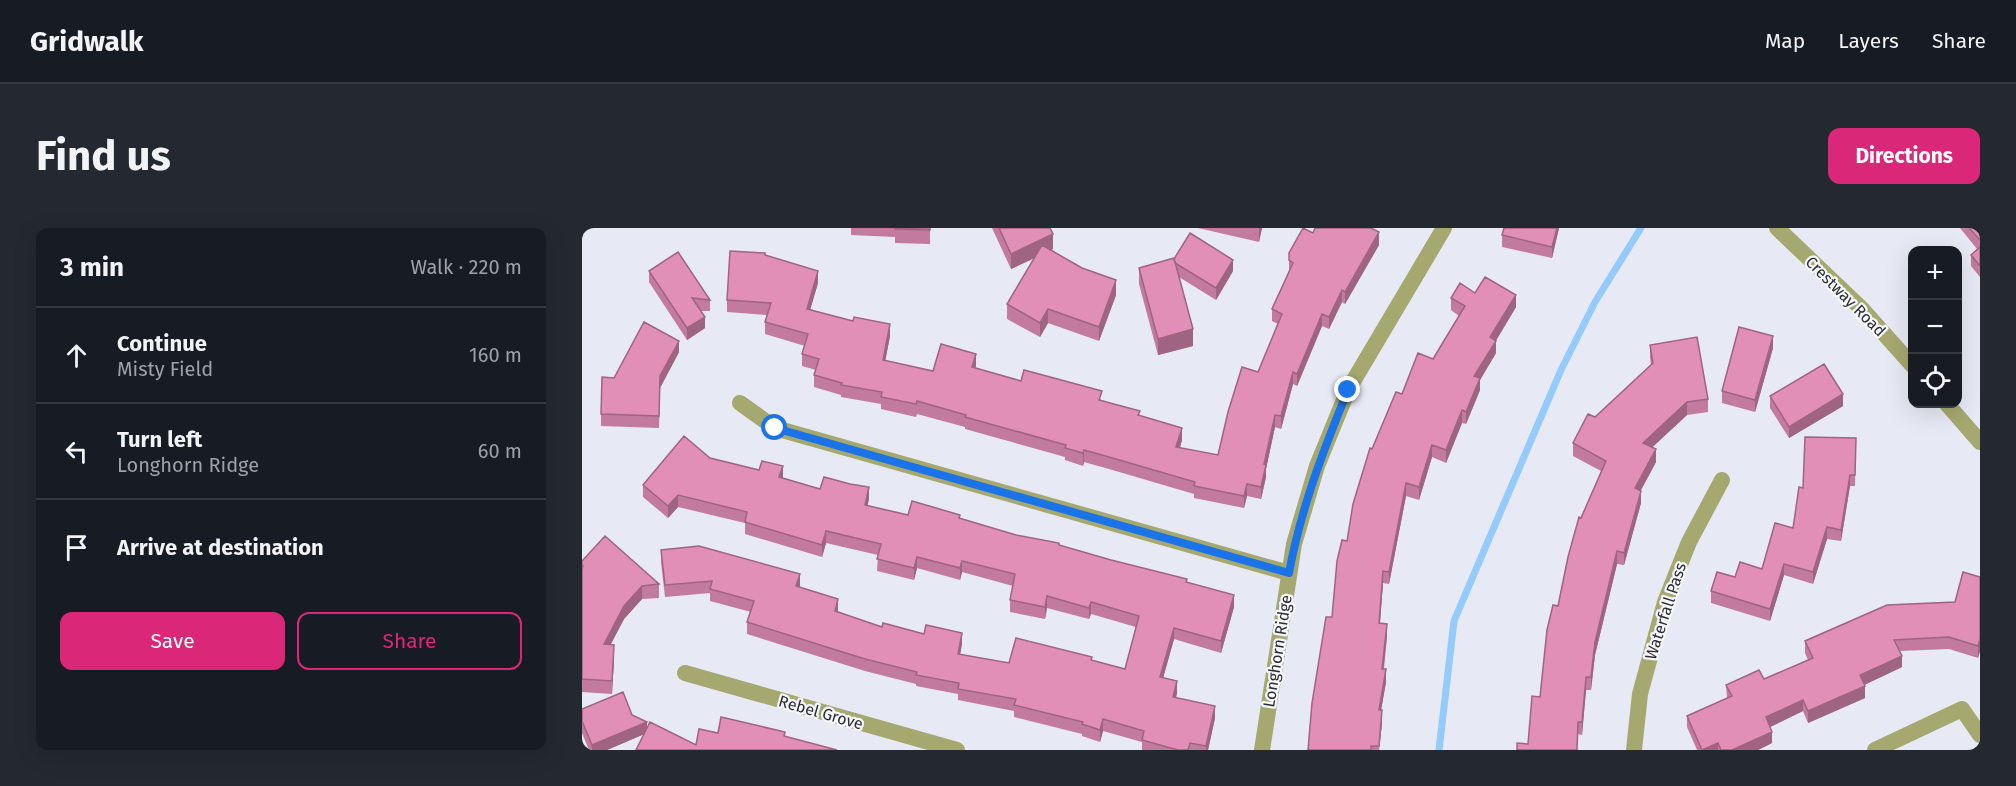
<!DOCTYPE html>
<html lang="en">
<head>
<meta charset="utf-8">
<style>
	:root { --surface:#171b24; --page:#242831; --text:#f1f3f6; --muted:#9ea1a6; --line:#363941; --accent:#db2777 }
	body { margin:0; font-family:"Fira Sans",sans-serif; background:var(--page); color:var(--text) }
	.controls { position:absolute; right:18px; top:18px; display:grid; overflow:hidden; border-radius:12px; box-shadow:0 6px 24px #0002 }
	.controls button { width:54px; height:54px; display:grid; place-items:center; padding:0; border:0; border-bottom:2px solid var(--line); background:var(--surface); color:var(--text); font:30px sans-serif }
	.stop { position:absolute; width:18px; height:18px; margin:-14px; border:4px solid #1a73e8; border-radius:50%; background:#fff }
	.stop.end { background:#1a73e8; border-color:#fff; box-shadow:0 2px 6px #0008 }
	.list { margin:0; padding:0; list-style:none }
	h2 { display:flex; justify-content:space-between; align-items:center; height:78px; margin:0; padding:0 24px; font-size:26px }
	h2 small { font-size:20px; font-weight:400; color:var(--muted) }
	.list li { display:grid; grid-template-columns:39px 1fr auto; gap:18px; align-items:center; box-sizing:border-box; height:96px; padding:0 24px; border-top:2px solid var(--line) }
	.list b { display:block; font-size:22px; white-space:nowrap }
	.list p { margin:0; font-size:20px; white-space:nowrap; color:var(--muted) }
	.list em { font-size:20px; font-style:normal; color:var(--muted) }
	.actions { display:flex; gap:12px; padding:18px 24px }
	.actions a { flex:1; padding:14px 0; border:2px solid var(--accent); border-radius:12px; text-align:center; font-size:21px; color:var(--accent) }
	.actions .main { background:var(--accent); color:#fff }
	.icon { flex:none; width:33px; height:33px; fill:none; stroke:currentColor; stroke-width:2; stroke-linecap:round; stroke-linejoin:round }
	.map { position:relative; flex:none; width:1398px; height:522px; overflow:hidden; border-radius:12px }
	header { display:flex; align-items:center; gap:36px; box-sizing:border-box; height:84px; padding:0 30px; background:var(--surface); border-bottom:2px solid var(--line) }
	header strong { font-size:28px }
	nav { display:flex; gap:33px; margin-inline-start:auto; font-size:21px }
	.intro { display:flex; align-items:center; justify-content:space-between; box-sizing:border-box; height:144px; padding:0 36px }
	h1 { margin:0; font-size:42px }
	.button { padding:15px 27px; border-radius:12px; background:var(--accent); color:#fff; font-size:21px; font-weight:700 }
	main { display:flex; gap:36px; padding:0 36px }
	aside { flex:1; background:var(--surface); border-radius:12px; box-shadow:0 6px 24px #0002 }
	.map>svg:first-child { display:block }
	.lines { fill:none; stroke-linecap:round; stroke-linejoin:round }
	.stream { stroke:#94cbfc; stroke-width:7 }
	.minor { stroke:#a5a86f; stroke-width:16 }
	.tertiary { stroke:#a5a86f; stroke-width:16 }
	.wall { fill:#c27b9e }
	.shaded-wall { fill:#9e6481 }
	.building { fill:#e28fb8; stroke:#9e6481; stroke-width:1.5 }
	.route { stroke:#1a73e8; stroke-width:8 }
	.labels { text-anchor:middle; stroke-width:4.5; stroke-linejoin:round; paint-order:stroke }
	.street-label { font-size:16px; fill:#2c2d31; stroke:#f5f7fd }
</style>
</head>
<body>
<header>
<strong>Gridwalk</strong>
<nav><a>Map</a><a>Layers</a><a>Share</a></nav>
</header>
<div class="intro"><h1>Find us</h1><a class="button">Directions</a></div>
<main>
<aside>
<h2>3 min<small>Walk · 220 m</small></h2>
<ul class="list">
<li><svg class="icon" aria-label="ahead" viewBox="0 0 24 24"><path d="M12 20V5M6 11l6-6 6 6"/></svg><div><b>Continue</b><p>Misty Field</p></div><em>160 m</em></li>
<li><svg class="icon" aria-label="left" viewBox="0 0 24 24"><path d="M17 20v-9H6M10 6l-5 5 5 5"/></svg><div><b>Turn left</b><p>Longhorn Ridge</p></div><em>60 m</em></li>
<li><svg class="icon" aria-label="arrive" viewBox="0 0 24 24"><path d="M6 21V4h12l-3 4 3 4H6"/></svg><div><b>Arrive at destination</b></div></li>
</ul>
<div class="actions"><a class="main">Save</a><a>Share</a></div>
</aside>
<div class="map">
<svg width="1398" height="522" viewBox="0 0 1398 522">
	<rect width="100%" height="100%" fill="#e7e9f4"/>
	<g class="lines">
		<path class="stream" d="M857,522l15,-129 107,-251 34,-68 46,-74"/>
		<path class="minor" d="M158,175l35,25 514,145
			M103,445l272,77
			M680,522l32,-206 23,-78 31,-76 96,-162
			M1052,522l6,-56 25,-92 24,-60 33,-62
			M1293,522l87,-41 18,26"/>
		<path class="tertiary" d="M1195,0l85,81 50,56
			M1365,176l33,38"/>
	</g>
	<path class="wall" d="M269,0h79v16l-35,-1v-6l-44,-2z
		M410,0h58l3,21 -2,1 65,45 -17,46 -51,-18 -8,14 -33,-18v-15l28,-46 -24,11z
		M616,0h64l-3,14z
		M977,0l-7,30 -50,-11v-12z
		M1378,0h20v49l-9,-11v-11l6,-6z
		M731,5l66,12 -34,59 -3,-2 -13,27 -7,-3 -25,60 -4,-2 -12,45 -6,-2 -9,42v8l-5,22 -14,-3 -3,12 -50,-10v-4l-85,-25 -25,-7 -1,4 -18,-6v-3l-100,-28v-2l-48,-13 -1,3 -35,-8v-5l-40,-7v-2l-27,-8v-12l2,-5 -14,-4v-12l3,-8 -40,-12v-12l2,-7 -40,-3v-12l38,-45 53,28 -8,26 80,27 -5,25 48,10 43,-5 -1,2 46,13 81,19 38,16 42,24 -2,8 38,7 40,-83 20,-48 -6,-3v-12l17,-37v-19z
		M592,30l59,13 -17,29 -37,-23 14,69 -35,9 -19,-71v-16z
		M67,43l61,29v11h-9l4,17 -18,12 -38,-58z
		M893,65l41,14 -20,34v12l-16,27v10l-14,34 -4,-1 -16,40 -14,-6 -13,43 -13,-4 -17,88 -6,-1 -3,40 7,13 -3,33 2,13 -5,28 1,13 -3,27h-71l39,-209 25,-92 30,-55 31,-35 26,-43 -8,-6v-12z
		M1068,117l58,54v13l-21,3 -35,32 4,15 -15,28v13l-17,62 -7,-1 -22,91 -4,35h-5l-4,45 -4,-1 -50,10 12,-47 18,-91 23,-88 20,-47 -28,-15v-13l22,-26 56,-52 -1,-7z
		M1191,120l-18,64 -33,-9v-12z
		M97,124l-19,36 -1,40 -58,-2v-12l13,-36z
		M1188,168l73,10 -54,32 -19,-30z
		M1274,210l-1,48h-5l-9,55 -14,-2 -14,45 -29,-9 -14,46 -59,-18v-12l24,-14 27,-8 31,-41 10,-40z
		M128,230l110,31 49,10 -2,7 41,9 52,4 56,16 43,10 128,37 47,25 -13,46 -47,-14 -11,39 14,15 -1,5 39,20 -7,32h-66v-8l-39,-11 -3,11 -18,-6v-2l-68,-17v-6l-56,-11v-6l-42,-8v-2l-51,-13 -118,-37v-12l4,-10 -41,-11v-8l-45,4 -4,-35v-12l139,36 -1,1 39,25 44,15 80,17 -2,10 49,9 83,-3 33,9 11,-42 -45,-13 -2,5 -42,-11 -2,11 -35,-7v-12l3,-14 -51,-14 -2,8 -43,-12 -3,12 -37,-9 1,-16 -52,-12 -4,14 -77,-23v-11l-67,-16 -10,11 -25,-21v-12z
		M0,333l77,23v14l-17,1 -18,20 -13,25 3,14 -2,36 -30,-2z
		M1398,349v74l-2,7 -29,-9 -50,2 3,16 -38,18 1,13 -57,25 -5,-12 -33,16 2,16 -14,7h-61l-10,-23v-11l40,-18 -1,-13 38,-6 44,-19 -3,-7v-12l150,-39z
		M41,464l9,23 15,7v7l3,-7 46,23 3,-16 19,4 3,-16 64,15v4l52,14h-201l8,-16 -37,16h-18l-7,-17v-24z"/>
	<path class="shaded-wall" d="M677,0h3l-3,14z
		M975,0h2l-7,30v-11z
		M797,4v13l-34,59v-12z
		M471,6v15l-42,20v-15z
		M651,32v11l-17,29v-12z
		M236,43v12l-11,38v-12z
		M534,52v15l-17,46v-14z
		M760,62v12l-13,27v-12z
		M934,67v12l-26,43v-13z
		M466,81v14l-8,14v-14z
		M740,86v12l-25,60v-12z
		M123,89v11l-18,12v-12z
		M308,96v12l-7,37v-13z
		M611,101v17l-35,9v-16z
		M1191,108v12l-18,64v-12z
		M97,113v11l-19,36 -1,40 1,-52z
		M914,113v12l-16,27v10l-14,34v-12l8,-36z
		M394,126v12l-4,13v-12z
		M711,144v12l-12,45v-13z
		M1261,166v12l-54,32v-11z
		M1105,174v13l-44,41v-13z
		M880,182v13l-16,40v-13z
		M693,187v12l-9,42v8l-5,22v-12l3,-23z
		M600,200v12l-6,19v-12z
		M850,217v12l-13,43v-13z
		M1074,221v13l-21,39v-13z
		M502,222v12l-1,4v-13z
		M201,238v12l-4,-1z
		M1268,247v11l-9,55v-11z
		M824,255v13l-17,88v-12z
		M665,256v12l-3,12v-12z
		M287,259v12l-4,18v-12z
		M1059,263v12l-17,62v-12z
		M96,267v12l-10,11v-12z
		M1245,299v12l-14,45v-12z
		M244,303v12l-4,14v-12z
		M1035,323v13l-22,91 -4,35v-13l4,-35z
		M335,329v11l-3,12v-12z
		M380,333v11l-2,8v-12z
		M1202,336v11l-14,46v-12z
		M801,343v12l-4,52v-12z
		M218,346v12l-4,12v-12z
		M60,358v13l-18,20 -20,38v-13l20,-38z
		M652,367v12l-13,46v-12z
		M465,368v12l-2,11v-12z
		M256,371v12l-3,12v-12z
		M509,374v12l-2,5v-11z
		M805,396v12l-5,45v-12z
		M592,400v11l-14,50v-12z
		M380,405v11l-4,22v-12z
		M1398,411v12l-2,7v-12z
		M32,417v13l-2,36v-13z
		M1320,428v11l-42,20v-12z
		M804,441v13l-7,40v-12z
		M1004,449v13l-4,45v-13z
		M595,453v12l-4,16v-12z
		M1283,458v12l-57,25v-12z
		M1221,472v11l-37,18v-12z
		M633,478v12l-7,32h-2v-4z
		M800,482v13l-3,27z
		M521,491v12l-3,11v-12z
		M65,494v11l-40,17h-15v-5z
		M1190,504v11l-14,7h-26z
		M1136,515v7h-16z"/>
	<path class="building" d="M313,0h35v2l-35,-1z
		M417,0h51l3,6 -42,20z
		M721,0l10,5 2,-5h56l8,4 -34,60 -3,-2 -13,27 -7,-3 -25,60 -4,-2 -12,44 -6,-1 -11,49 2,1 -5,22 -14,-3 -3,12 -50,-10 1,-4 -86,-25 -25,-7 -1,3 -18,-5 1,-3 -101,-28 1,-2 -49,-14 -1,3 -35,-7 1,-5 -41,-7 1,-2 -28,-8 5,-16 -17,-5 6,-20 -43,-12 6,-19 -44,-3 3,-49 35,2v2l53,16 -11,38 46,12 1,-4 36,7 -7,36 50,11 8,-27 35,10 -4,13 49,14 3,-11 78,21 -3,9 41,11 -2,4 44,13 -6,19 42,8 10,-43 14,-45 16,5 24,-58 -10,-5 21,-46 -4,-3v-7z
		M922,0h53l-5,19 -50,-12z
		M1387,0h11v12z
		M608,5l43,27 -17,28 -41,-25 -1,-4z
		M460,17l40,23 34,12 -17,47 -51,-18 -8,14 -33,-19z
		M1398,19v19l-9,-11z
		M96,24l32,48 -18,-2 13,19 -18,11 -38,-57z
		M592,30l19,71 -35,10 -19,-71z
		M903,49l31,18 -26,42 6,4 -22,35 6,2 -14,34 -4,-2 -16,40 -14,-5 -13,42 -13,-4 -17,89 -6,-1 -4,52 8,1 -5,45h4l-7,41h3l-3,36h-8v4h-63l4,-47 14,-86h6l5,-56 5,-21 5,1 6,-37 17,-56 2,1 24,-57 6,2 16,-41 15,6 32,-53 -14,-8 9,-15 15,10z
		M62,94l35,19 -19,35 -1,40 -58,-2 1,-37 12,1z
		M1157,99l34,9 -18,64 -33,-9z
		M1115,109l11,62 -21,3 -44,41 13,6 -21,39 6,3 -17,62 -7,-2 -22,91 -4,35h-5l-4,45h-4l-1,28h-60v-7l11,1 4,-48 8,1 7,-67 6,-25 5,1 10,-49 11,-40 2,1 25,-57 -33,-18 15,-29 7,3 58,-54 -3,-18z
		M1242,136l19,30 -54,33 -19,-31z
		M102,208l26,22 49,12 3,-9 21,5 -4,11 41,12 4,-12 26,7 19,3 -4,18 43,10 4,-14 48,14 -1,3 57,17 43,8v2l52,15 76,19 -1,3 48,13 -13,46 -47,-13 -14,49 17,4 -4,16 42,9 -9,40 -16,-3 -2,7h-10l-36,-10 2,-9 -41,-12 -3,11 -18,-6 1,-2 -69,-17 2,-6 -58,-10 1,-6 -43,-8 1,-3 -52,-13 -118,-37 7,-21 -44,-12 2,-8 -47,4 -4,-35 38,-4 101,28 -4,12 42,13 -3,12 47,16 1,-4 41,11 2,-9 36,8 -4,21 51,9 7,-25 76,19 -1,3 34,9 14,-53 -48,-14 -2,6 -42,-12 -2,11 -35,-7 5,-26 -53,-13 -2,7 -43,-11 -3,11 -37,-9 4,-15 -55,-13 -4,14 -77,-23 2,-10 -69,-17 -10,11 -25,-21z
		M1223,209l51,1 -1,37h-5l-9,55 -14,-3 -14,45 -29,-8 -14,45 -59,-18 6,-19 18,5 5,-15 22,7 13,-46 18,5 6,-41 4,1z
		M23,308l54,48 -17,2 -18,20 -20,38 10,1 -2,36 -30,-2v-110l1,-3 -1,-1v-4z
		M1381,344l17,5v62l-2,7 -29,-9 -55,3 8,16 -42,19 5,11 -57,25 -5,-11 -37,17 6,15 -40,18h-11l-3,-7 -16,7 -15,-34 45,-20 -6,-11 33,-15 5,9 49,-21 -8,-17 82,-36 68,-3z
		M41,464l9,23 15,7 -55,23 -10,-24v-12z
		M139,489l64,15 -1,4 53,14h-201l14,-28 46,23 3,-16 19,4z"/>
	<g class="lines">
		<path class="route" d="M193,200l514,145c12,-65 34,-122 59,-183"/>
	</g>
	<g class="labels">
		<g class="street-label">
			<text transform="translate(1264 68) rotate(45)" y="6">Crestway Road</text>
			<text transform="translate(1083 383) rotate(-72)" y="6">Waterfall Pass</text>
			<text transform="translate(695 423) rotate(-81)" y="6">Longhorn Ridge</text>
			<text transform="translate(239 484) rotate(16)" y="6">Rebel Grove</text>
		</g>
	</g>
</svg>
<div class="controls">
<button>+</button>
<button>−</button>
<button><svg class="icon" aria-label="locate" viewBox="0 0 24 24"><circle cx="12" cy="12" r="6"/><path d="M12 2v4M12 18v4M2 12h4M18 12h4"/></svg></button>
</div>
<div class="stop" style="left:193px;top:200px"></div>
<div class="stop end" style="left:766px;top:162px"></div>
</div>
</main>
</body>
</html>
